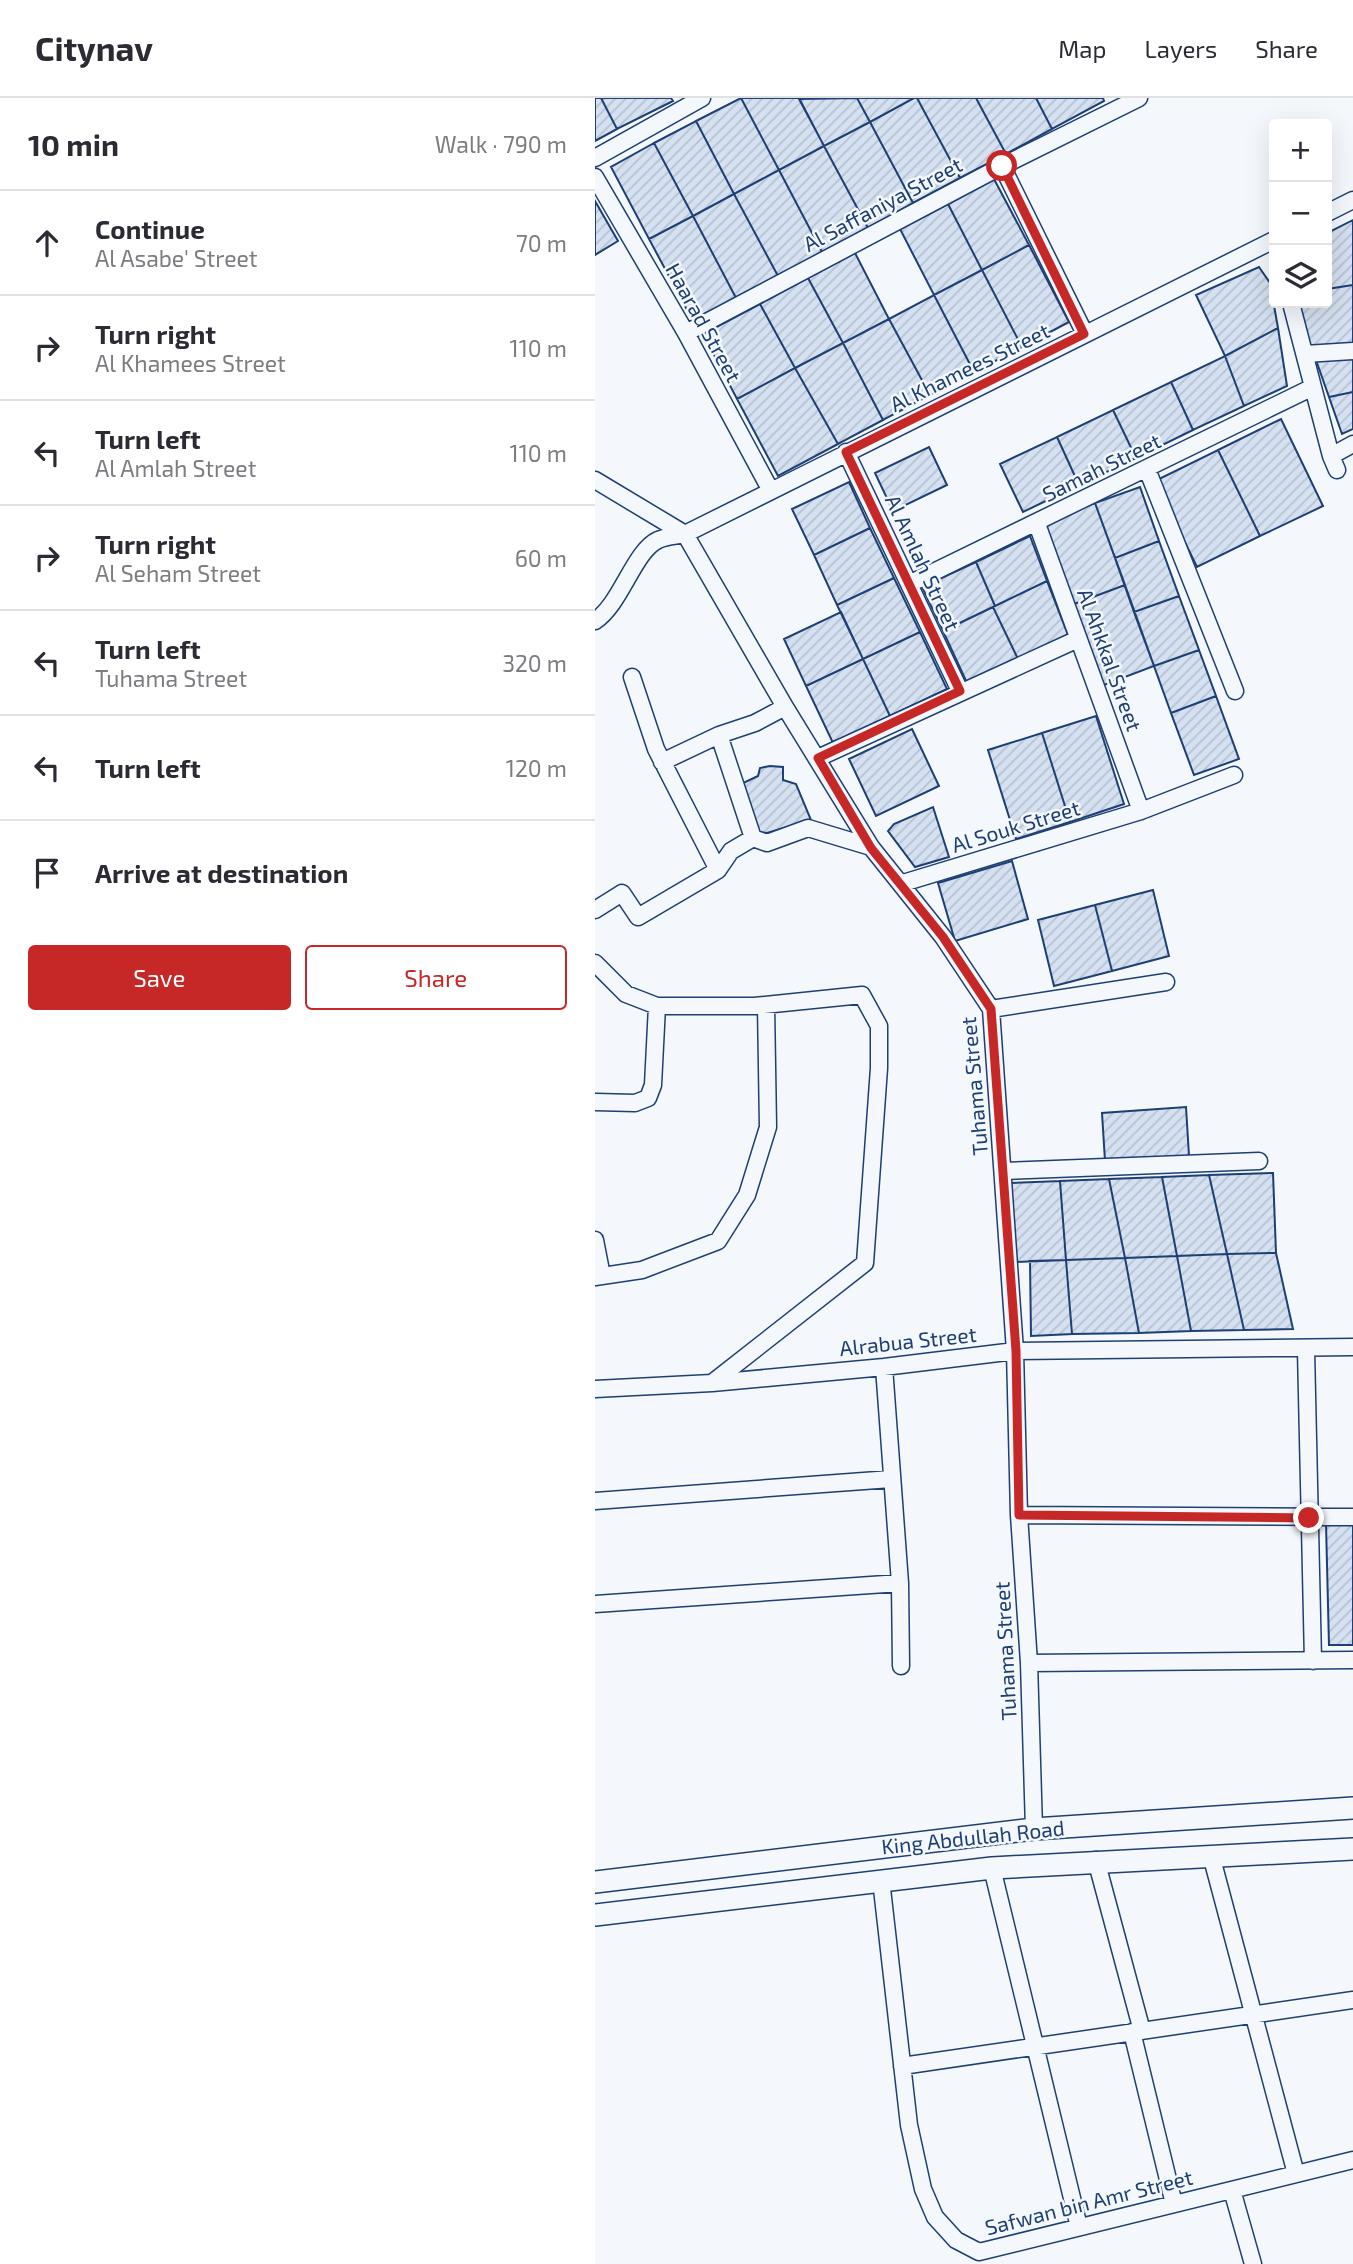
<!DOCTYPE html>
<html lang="en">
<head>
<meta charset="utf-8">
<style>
	:root { --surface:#fff; --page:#f7f7f7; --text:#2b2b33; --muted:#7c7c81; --line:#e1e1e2; --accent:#c62828 }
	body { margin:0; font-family:"Exo 2",sans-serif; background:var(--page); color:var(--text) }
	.controls { position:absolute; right:21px; top:21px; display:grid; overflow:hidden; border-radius:7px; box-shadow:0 7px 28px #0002 }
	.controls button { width:63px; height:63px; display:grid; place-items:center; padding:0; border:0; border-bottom:2px solid var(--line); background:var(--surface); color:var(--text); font:35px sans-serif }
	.stop { position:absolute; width:21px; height:21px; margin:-16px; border:5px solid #c62828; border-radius:50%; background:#fff }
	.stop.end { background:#c62828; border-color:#fff; box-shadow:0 2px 7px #0008 }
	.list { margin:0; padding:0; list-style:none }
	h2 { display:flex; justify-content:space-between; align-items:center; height:91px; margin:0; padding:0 28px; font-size:30px }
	h2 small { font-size:23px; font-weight:400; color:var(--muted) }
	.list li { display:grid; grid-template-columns:46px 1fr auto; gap:21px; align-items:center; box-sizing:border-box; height:105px; padding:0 28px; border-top:2px solid var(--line) }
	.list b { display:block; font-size:26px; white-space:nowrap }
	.list p { margin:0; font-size:23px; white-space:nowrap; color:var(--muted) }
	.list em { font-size:23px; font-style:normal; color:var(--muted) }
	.actions { display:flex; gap:14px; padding:21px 28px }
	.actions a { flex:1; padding:16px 0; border:2px solid var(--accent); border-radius:7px; text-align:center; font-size:24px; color:var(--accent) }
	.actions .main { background:var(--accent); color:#fff }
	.icon { flex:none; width:38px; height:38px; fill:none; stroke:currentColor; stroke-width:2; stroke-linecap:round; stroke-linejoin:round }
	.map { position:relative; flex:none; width:758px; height:2166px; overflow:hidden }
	header { display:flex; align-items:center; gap:42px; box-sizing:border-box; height:98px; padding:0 35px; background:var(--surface); border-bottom:2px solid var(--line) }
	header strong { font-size:33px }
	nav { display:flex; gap:38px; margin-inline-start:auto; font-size:24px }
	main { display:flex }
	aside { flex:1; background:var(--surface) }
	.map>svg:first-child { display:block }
	.building { fill:url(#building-hatch); stroke:#1d3f73; stroke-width:2 }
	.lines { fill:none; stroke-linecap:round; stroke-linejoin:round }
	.minor-casing { stroke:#1d3f73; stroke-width:19 }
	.secondary-casing { stroke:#1d3f73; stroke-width:24 }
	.minor { stroke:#f4f7fb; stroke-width:16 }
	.secondary { stroke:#f4f7fb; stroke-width:21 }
	.route { stroke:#c62828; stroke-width:9 }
	.labels { text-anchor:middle; stroke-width:5; stroke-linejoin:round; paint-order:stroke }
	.street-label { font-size:21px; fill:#1d3f73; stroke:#f4f7fb }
</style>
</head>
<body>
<header>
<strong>Citynav</strong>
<nav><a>Map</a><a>Layers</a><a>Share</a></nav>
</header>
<main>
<aside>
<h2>10 min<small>Walk · 790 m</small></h2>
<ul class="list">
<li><svg class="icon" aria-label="ahead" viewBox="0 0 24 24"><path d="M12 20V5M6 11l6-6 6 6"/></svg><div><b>Continue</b><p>Al Asabe' Street</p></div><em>70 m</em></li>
<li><svg class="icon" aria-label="right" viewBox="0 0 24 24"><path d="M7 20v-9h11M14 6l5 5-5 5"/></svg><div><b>Turn right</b><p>Al Khamees Street</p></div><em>110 m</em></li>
<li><svg class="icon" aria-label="left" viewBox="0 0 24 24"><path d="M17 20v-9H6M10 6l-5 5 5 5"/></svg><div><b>Turn left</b><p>Al Amlah Street</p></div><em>110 m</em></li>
<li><svg class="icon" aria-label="right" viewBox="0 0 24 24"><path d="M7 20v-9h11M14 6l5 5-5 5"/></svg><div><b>Turn right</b><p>Al Seham Street</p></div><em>60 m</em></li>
<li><svg class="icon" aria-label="left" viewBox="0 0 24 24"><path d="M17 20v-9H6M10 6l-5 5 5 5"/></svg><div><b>Turn left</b><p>Tuhama Street</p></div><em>320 m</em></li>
<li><svg class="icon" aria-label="left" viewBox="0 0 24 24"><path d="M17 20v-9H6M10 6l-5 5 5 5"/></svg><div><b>Turn left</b></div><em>120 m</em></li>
<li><svg class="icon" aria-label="arrive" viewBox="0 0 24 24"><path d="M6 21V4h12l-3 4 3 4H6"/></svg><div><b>Arrive at destination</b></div></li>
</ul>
<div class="actions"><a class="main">Save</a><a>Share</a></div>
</aside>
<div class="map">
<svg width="758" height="2166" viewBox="0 0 758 2166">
	<defs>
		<pattern id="building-hatch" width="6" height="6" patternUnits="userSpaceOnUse" patternTransform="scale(1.75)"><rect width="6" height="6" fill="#d5e0f0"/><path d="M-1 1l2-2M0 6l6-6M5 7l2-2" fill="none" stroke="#b6c1d1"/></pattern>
	</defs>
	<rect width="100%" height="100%" fill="#f4f7fb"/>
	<path class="building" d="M0,0h6l16,31 -22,12z
		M6,0h70l2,3 -56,28z
		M146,0l38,72 -45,24 -38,-73z
		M146,0h58l25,48 -45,24z
		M262,0h57l-44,24z
		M262,0l13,24 -46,24 -25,-47z
		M319,0h3l43,80 -47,25 -43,-81z
		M322,0h59l30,56 -46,24z
		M381,0h60l16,31 -46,25z
		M441,0h67l1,3 -52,28z
		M101,23l38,73 -41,22 -39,-73z
		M275,24l43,81 -45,25 -44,-82z
		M59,45l39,73 -44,23 -38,-72z
		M229,48l44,82 -46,24 -43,-82z
		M184,72l43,82 -44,24 -44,-82z
		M399,81l35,66 -47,25 -34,-66z
		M139,96l44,82 -42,22 -43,-82z
		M0,103l23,40 -23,14z
		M353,106l34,66 -48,25 -34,-66z
		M98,118l43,82 -43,23 -44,-82z
		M758,122v65l-26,4v-56z
		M434,147l40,77 -47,25 -40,-77z
		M260,155l34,66 -46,24 -35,-65z
		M664,169l11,16 8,45 -53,28 -29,-61z
		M387,172l40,77 -48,25 -40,-77z
		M213,180l35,65 -48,25 -35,-64z
		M758,187v60l-43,5 -11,-47h28v-14z
		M339,197l40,77 -44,23 -41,-76z
		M165,206l35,64 -58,31 -34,-65z
		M294,221l41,76 -47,25 -40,-77z
		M683,230l9,58 -43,20 -19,-50z
		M248,245l40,77 -45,24 -43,-76z
		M630,258l19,50 -51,24 -22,-48z
		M758,259v35l-24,5 -13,-37z
		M200,270l43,76 -60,32 -41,-77z
		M576,284l22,48 -57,28 -23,-48z
		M758,294v37l-11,5 -13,-37z
		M518,312l23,48 -57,27 -22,-48z
		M686,321l42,87 -63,30 -42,-86z
		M462,339l22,48 -56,27 -23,-48z
		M334,349l18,38 -54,26 -18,-38z
		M623,352l42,86 -63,31 -42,-86z
		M254,384l21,46 -56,27 -22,-46z
		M545,389l19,54 -44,17 -20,-55z
		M500,405l30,82 -51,19 -29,-82z
		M275,430l24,50 -57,27 -23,-50z
		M435,438l17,45 -52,25 -19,-44z
		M564,443l20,55 -45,16 -19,-54z
		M381,464l19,44 -52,25 -21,-44z
		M299,480l26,54 -57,27 -26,-54z
		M452,483l21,54 -50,24 -25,-52z
		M530,487l29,81 -50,19 -30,-81z
		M584,498l20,54 -45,16 -20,-54z
		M398,509l25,52 -51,24 -24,-52z
		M246,514l22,47 -57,27 -22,-47z
		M325,534l27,57 -57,27 -27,-57z
		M604,552l17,46 -45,17 -17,-47z
		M268,561l27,57 -57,27 -27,-57z
		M621,598l23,63 -45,16 -23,-62z
		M501,618l28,88 -54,18 -28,-89z
		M317,631l27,57 -63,30 -27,-57z
		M447,635l28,89 -54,17 -28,-89z
		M175,668l13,1v13l13,4 15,36 -44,13 -11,-1 -15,-48 17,-8 2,-8z
		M338,709l16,50 -34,10 -27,-36 6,-7z
		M417,763l16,58 -73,22 -17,-58z
		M558,792l16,66 -57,15 -17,-66z
		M500,807l17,66 -58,15 -16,-66z
		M591,1009l3,49 -84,5 -3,-48z
		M678,1075l3,80 -49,1 -18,-79z
		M614,1077l18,79 -50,2 -15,-79z
		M567,1079l15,79 -52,2 -16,-79z
		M514,1081l16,79 -59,2 -6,-79z
		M465,1083l6,79 -52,2 -3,-79z
		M681,1155l17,76 -49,1 -17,-76z
		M632,1156l17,76 -53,1 -14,-75z
		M582,1158l14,75 -52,2 -14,-75z
		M530,1160l14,75 -67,1 -6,-74z
		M471,1162l6,74 -41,2 -1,-75z
		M758,1425v122h-24l-3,-121z"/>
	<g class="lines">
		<g class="minor-casing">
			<path id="minor" d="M0,60l107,-60
				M407,68l83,168
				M0,79l91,156 85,158
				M732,115l26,-13
				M696,205l40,153 6,14
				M91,235l316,-167 137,-68
				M710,256l48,-3
				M251,354l114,239
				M736,358l22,-12
				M552,371l88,222
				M0,382l90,54 100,173 86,140 72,90 48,72 24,342 4,164 10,148 5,166
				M442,426l104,287
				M314,486l404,-197
				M0,523c26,-17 39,-70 63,-81 8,-4 18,-4 27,-6l589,-294
				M37,579l24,72 62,121
				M223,660l260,-119
				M67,664l57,-27
				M158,740l-34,-103 36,-12 30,-16
				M308,785l238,-72 93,-36
				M0,812l27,-17 16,24 80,-47 13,-19 22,-13 14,5 41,-15 63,19
				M0,865l31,31 31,12h97l108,-11 17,31v42l-14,195 -153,120
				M396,911l175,-27
				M0,1004l40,1 13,-5 5,-13 4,-79
				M408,1073l256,-10
				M0,1142l7,36
				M0,1179l47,-7 76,-29 29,-46 21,-68 -2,-122
				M711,1252l7,311
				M289,1269l16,216 1,83
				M0,1291l117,-6 172,-16 131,-16 338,-4
				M0,1403l296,-22
				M424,1417l334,2
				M0,1506l305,-21
				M434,1565l324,-3
				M616,1757l85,319
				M501,1762l46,171
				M397,1770l87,359
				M286,1782l28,245 14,64 12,28 21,23 23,12 374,-92
				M537,1934l42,172
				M307,1968l451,-66
				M637,2092l21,74"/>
		</g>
		<g class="secondary-casing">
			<path id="secondary" d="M0,1784l439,-53 319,-21
				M0,1817l397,-47 361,-19"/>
		</g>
		<use href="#minor" class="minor"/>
		<use href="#secondary" class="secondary"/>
	</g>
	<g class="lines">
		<path class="route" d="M407,68l82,168 -238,118 114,239 -142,67 53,90 72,89 48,72 25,342 3,164 290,3"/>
	</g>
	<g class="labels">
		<g class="street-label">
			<text transform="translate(288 107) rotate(-28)" y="7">Al Saffaniya Street</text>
			<text transform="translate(108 225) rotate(61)" y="7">Haarad Street</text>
			<text transform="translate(375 270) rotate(-26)" y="7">Al Khamees Street</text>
			<text transform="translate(507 370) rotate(-26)" y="7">Samah Street</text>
			<text transform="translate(327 465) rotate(65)" y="7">Al Amlah Street</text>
			<text transform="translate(514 562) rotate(70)" y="7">Al Ahkkal Street</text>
			<text transform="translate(421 729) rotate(-17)" y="7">Al Souk Street</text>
			<text transform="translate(380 988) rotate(-95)" y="7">Tuhama Street</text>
			<text transform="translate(313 1244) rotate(-6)" y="7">Alrabua Street</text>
			<text transform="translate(411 1553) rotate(-93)" y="7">Tuhama Street</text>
			<text transform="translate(378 1740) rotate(-6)" y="7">King Abdullah Road</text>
			<text transform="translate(494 2105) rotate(-14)" y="7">Safwan bin Amr Street</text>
		</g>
	</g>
</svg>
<div class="controls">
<button>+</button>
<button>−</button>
<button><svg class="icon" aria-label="layers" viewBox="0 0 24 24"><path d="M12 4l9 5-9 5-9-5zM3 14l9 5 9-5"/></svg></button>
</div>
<div class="stop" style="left:407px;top:68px"></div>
<div class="stop end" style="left:714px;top:1420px"></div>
</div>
</main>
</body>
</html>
